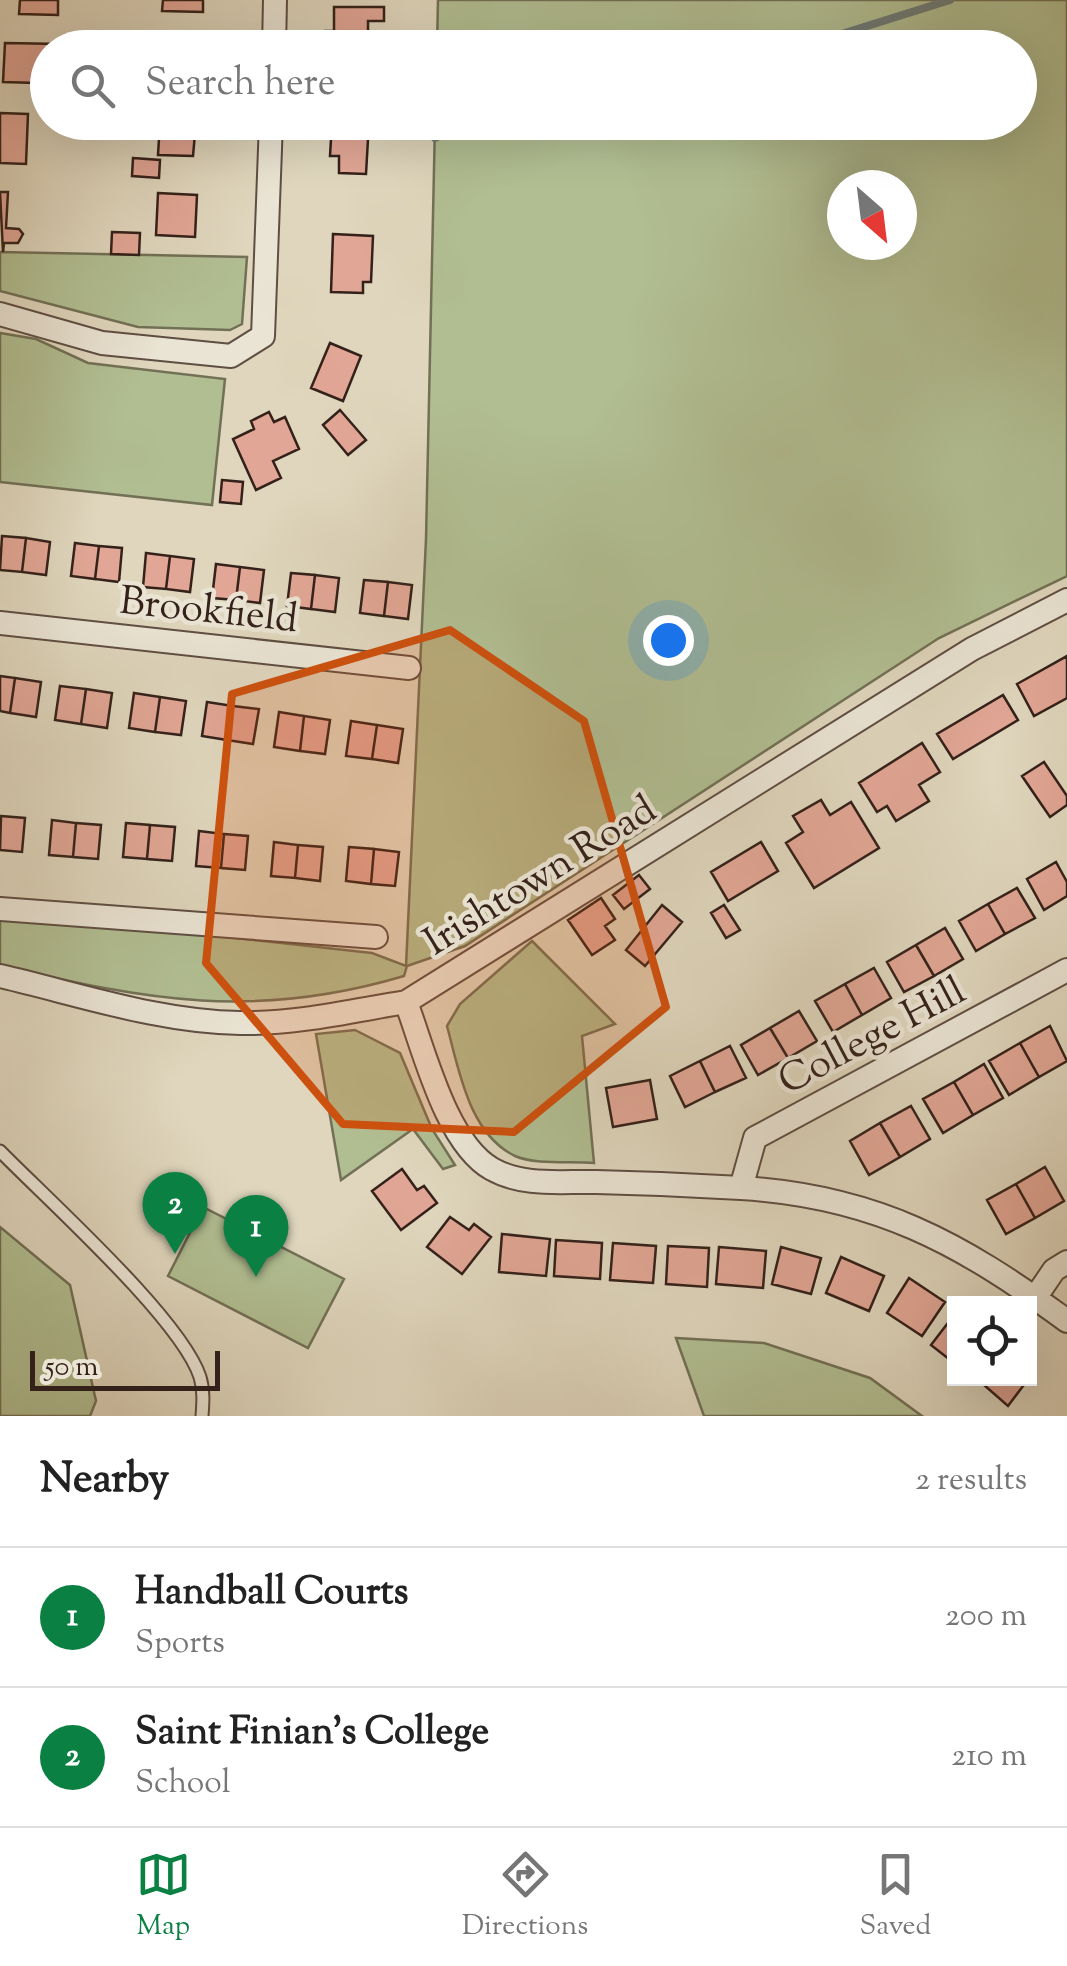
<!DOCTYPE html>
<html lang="en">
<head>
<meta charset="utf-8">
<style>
	:root { --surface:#fff; --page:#f2f2f2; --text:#222; --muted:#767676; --line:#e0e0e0; --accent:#0b8043 }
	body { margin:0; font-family:"Sorts Mill Goudy",serif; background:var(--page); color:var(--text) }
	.controls { position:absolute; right:30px; bottom:30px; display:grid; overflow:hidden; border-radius:0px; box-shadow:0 10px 40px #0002 }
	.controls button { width:90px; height:90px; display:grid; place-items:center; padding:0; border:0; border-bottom:2px solid var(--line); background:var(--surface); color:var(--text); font:50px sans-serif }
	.compass { position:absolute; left:827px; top:170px; width:90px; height:90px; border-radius:50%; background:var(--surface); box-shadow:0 10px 40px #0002; rotate:152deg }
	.scale { position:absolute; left:30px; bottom:25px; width:190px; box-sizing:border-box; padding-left:10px; border:5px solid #34211a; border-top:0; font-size:28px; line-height:35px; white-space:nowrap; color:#34211a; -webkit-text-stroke:8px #eae4d4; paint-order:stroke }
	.you { position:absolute; left:668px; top:640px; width:35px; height:35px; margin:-25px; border:8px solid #fff; border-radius:50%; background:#1a73e8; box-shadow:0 0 0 15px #1a73e833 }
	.badge { display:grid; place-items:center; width:65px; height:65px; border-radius:50%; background:var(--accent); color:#fff; font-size:32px; font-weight:700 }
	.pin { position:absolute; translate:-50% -82px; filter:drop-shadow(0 2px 5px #0008) }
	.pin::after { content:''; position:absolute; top:52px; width:35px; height:30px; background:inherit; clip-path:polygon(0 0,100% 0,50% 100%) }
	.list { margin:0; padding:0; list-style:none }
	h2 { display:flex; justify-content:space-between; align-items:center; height:130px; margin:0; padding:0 40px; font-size:42px }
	h2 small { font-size:32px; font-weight:400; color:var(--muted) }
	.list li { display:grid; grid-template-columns:65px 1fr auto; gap:30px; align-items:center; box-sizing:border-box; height:140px; padding:0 40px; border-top:2px solid var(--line) }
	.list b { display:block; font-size:38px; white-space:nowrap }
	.list p { margin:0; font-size:32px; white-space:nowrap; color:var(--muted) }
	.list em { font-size:32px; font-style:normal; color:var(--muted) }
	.icon { flex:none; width:55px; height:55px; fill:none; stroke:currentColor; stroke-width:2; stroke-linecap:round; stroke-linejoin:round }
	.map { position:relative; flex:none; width:1067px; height:1416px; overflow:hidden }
	.search { position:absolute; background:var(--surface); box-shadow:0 10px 40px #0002; left:30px; right:30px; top:30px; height:110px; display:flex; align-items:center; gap:25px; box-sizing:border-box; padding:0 35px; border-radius:55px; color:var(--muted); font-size:38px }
	.sheet { height:410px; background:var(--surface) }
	nav { display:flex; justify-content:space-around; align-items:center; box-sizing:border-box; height:140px; border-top:2px solid var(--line); background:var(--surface); font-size:28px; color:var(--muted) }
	nav a { display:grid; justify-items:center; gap:5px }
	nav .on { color:var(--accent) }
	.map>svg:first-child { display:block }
	.green { fill:#b1be92; stroke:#727056; stroke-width:2.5; fill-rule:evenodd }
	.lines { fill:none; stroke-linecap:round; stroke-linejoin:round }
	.stream { stroke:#6e7c78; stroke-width:8 }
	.building { fill:#e1a695; stroke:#34211a; stroke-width:2.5 }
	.lane-casing { stroke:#5f4e43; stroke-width:15 }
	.street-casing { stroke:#5f4e43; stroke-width:26 }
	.lane { stroke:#eae4d4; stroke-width:11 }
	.street { stroke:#eae4d4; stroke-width:22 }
	.marked { fill:#cd510e; fill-opacity:0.2; stroke:#cd510e; stroke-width:8; stroke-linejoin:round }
	.labels { text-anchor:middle; stroke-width:9; stroke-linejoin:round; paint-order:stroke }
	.street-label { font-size:40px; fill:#34211a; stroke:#eae4d4 }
</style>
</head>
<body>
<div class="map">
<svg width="1067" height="1416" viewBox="0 0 1067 1416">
	<rect width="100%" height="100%" fill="#dfd6bd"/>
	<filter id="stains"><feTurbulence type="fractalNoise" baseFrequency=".002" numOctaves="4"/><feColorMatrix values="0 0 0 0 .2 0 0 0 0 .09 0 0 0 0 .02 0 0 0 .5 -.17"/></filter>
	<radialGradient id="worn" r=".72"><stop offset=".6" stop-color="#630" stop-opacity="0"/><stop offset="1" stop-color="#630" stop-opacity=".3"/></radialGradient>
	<path class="green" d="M438,0h629v576l-128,62 -474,308 -58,20 -3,10c-148,44 -257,25 -404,-11v-53l372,41 34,13 20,-427 9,-416 585,-1v-74l-583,-1zM842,185h60v60h-60z
		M0,252l247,5 -5,67 -12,6 -92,-3 -138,-36z
		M0,333l36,6 52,24 137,16 -13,126 -212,-23z
		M532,941l83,83 -33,12 12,127c-23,-2 -59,2 -79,-7 -46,-22 -56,-86 -68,-130l13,-22z
		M355,1030l45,23 32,76 23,36 -12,4 -30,-40 -72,51 -25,-146z
		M203,1207l141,72 -36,69 -140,-72z
		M0,1227l70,58 26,116 -6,15h-90z
		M676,1338l88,5 106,35 52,38h-218z"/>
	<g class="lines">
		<path class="stream" d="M753,48l76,-10 121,-38
			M435,138l29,-16"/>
	</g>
	<path class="building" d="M20,0h38v15l-39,-1z
		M163,0h40v12l-41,-1z
		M334,7h50v14h-16v27h-43v-17h9z
		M160,38l42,2v8h-43z
		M5,43l56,1v4h-13v17l-11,-1v19l-34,-1z
		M0,113l28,1 -2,50 -26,-1z
		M160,122h36l-3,34 -35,-1z
		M332,122h37l-3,52 -27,-1v-17h-9z
		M133,158l27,2 -1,18 -27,-2z
		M0,192h8l-2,36 13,1 4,5 -5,9h-14l-1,9z
		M158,193l39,2 -2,42 -39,-2z
		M112,232l28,1 -1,22 -28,-1z
		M333,234l40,2 -2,46h-8v11l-32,-1z
		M330,343l31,13 -18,45 -32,-13z
		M340,410l26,30 -18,15 -25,-30z
		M269,412l5,10 11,-5 14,32 -26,12 8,17 -25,12 -23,-51 21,-10 -3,-8z
		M222,480l21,2 -2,22 -21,-2z
		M2,536l24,2 -4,34 -22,-2z
		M26,538l24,4 -4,33 -24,-3z
		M75,543l24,3 -4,33 -24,-3z
		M99,546l23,2 -3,34 -24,-3z
		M146,553l24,3 -4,33 -23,-2z
		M170,556l24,3 -4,33 -24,-3z
		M216,564l24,3 -4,33 -24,-2z
		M240,567l24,3 -4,33 -24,-3z
		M291,573l24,2 -4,34 -24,-3z
		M315,575l24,3 -4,34 -24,-3z
		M364,580l24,2 -4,34 -24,-3z
		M388,582l24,3 -4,34 -24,-3z
		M1067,656v42l-33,18 -17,-32z
		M0,676l15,2 -5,35 -10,-2z
		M15,678l26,4 -5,35 -26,-4z
		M60,686l26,3 -5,35 -26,-4z
		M86,689l26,4 -5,35 -26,-4z
		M134,693l26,4 -5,35 -26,-4z
		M1003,695l15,25 -65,39 -16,-25z
		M160,697l26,4 -5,34 -26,-3z
		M207,702l26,4 -6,34 -25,-4z
		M233,706l26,3 -6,35 -26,-4z
		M279,712l25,4 -4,35 -26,-4z
		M304,716l26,4 -5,34 -25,-3z
		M351,721l26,4 -5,34 -26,-3z
		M377,725l26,4 -5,34 -26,-4z
		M922,743l18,29 -21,13 10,16 -33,20 -9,-15 -10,6 -18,-29z
		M1044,762l23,34v9l-17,12 -28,-41z
		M821,800l9,15 21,-13 28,46 -65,40 -28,-45 17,-11 -10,-16z
		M1,816l24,2 -3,34 -22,-2z
		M52,820l24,3 -3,34 -24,-2z
		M76,823l25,2 -3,34 -25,-2z
		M126,823l24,2 -3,34 -24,-2z
		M150,825l25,2 -3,34 -25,-2z
		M199,831l25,3 -3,34 -25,-2z
		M224,834l24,2 -3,34 -24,-2z
		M274,842l24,3 -3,33 -24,-2z
		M761,842l17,29 -50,30 -17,-29z
		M298,845l25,2 -3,34 -25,-3z
		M349,847l25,2 -3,35 -25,-3z
		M374,849l25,3 -4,34 -24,-2z
		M1056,862l11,20v14l-23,14 -17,-31z
		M639,875l11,14 -26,20 -11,-14z
		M1017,888l18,30 -30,16 -17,-30z
		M601,898l14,21 -10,7 10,14 -23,15 -24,-35z
		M988,904l17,30 -29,17 -17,-30z
		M662,905l20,17 -37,44 -19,-16z
		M724,905l16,25 -14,8 -15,-25z
		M945,928l18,31 -29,17 -18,-31z
		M916,945l18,31 -30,16 -17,-30z
		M874,968l17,30 -29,17 -17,-31z
		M845,984l17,31 -29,17 -18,-31z
		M799,1011l18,30 -29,17 -18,-30z
		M1050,1026l17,35 -28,16 -19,-34z
		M770,1028l18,30 -30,17 -17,-30z
		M1020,1043l19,34 -30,18 -20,-34z
		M730,1046l16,32 -31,14 -15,-31z
		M700,1061l15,31 -30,15 -15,-31z
		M984,1064l19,34 -30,17 -19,-33z
		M650,1080l7,39 -44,8 -7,-39z
		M954,1082l19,33 -30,18 -20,-34z
		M911,1106l19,33 -30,18 -20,-34z
		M880,1123l20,34 -31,18 -19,-34z
		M1045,1167l19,34 -29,17 -19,-34z
		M402,1169l15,21 7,-4 13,17 -36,27 -29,-39z
		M1016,1184l19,34 -29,16 -19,-34z
		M450,1217l19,13 5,-6 17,13 -29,37 -35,-27z
		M502,1234l48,5 -4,37 -47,-4z
		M556,1240l46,3 -2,36 -46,-3z
		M613,1243l43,3 -3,37 -43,-3z
		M668,1246l41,2 -2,39 -41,-3z
		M719,1247l47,4 -3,37 -47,-4z
		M781,1247l40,11 -10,36 -39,-10z
		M841,1257l43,19 -15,35 -43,-18z
		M909,1278l36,24 -23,34 -35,-23z
		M954,1315v48l-23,-18z
		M976,1378h53l-21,28z"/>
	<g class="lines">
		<g class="lane-casing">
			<path id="lane" d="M0,1151c48,49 181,168 200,226 4,13 3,26 2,39"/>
		</g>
		<g class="street-casing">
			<path id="street" d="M274,48l1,-48
				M0,314l102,29 129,13 32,-20 8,-214
				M0,623l409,45
				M0,909l376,28
				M0,976c78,18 159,46 240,47 56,1 111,-12 166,-21l566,-353 95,-49
				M406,1002c18,48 40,141 86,167 32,18 70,12 104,13 49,1 97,3 145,6 134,8 220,55 326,133
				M741,1188l14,-50 312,-168
				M1035,1298l19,-28 13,-8"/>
		</g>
		<use href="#lane" class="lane"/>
		<use href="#street" class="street"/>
	</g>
	<path class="marked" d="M450,630l134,91 82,286 -152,125 -171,-8 -137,-161 26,-269z"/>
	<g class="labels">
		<g class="street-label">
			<text transform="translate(209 608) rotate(6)" y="14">Brookfield</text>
			<text transform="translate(539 874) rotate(-32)" y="14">Irishtown Road</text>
			<text transform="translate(871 1034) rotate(-28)" y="14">College Hill</text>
		</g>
	</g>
	<rect width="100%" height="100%" filter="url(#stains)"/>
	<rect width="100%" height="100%" fill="url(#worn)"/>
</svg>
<div class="controls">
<button><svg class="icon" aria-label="locate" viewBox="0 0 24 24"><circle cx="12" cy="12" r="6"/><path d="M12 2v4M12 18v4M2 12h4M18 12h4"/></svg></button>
</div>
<svg class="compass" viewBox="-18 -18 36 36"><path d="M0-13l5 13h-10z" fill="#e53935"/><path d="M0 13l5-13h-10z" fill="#767676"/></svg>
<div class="scale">50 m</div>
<div class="you"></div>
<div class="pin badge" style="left:256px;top:1277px">1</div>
<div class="pin badge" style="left:175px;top:1254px">2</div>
<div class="search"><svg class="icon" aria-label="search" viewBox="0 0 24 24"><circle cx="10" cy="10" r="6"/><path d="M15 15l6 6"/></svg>Search here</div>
</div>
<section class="sheet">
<h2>Nearby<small>2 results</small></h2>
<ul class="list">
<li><span class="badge">1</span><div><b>Handball Courts</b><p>Sports</p></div><em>200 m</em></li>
<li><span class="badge">2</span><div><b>Saint Finian's College</b><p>School</p></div><em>210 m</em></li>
</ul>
</section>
<nav>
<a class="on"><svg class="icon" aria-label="map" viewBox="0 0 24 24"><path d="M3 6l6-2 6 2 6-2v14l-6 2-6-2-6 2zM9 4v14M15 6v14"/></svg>Map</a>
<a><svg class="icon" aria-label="directions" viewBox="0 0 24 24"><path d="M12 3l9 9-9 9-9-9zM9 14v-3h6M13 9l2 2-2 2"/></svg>Directions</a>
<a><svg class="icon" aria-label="saved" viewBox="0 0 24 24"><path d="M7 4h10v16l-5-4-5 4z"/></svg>Saved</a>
</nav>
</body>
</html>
